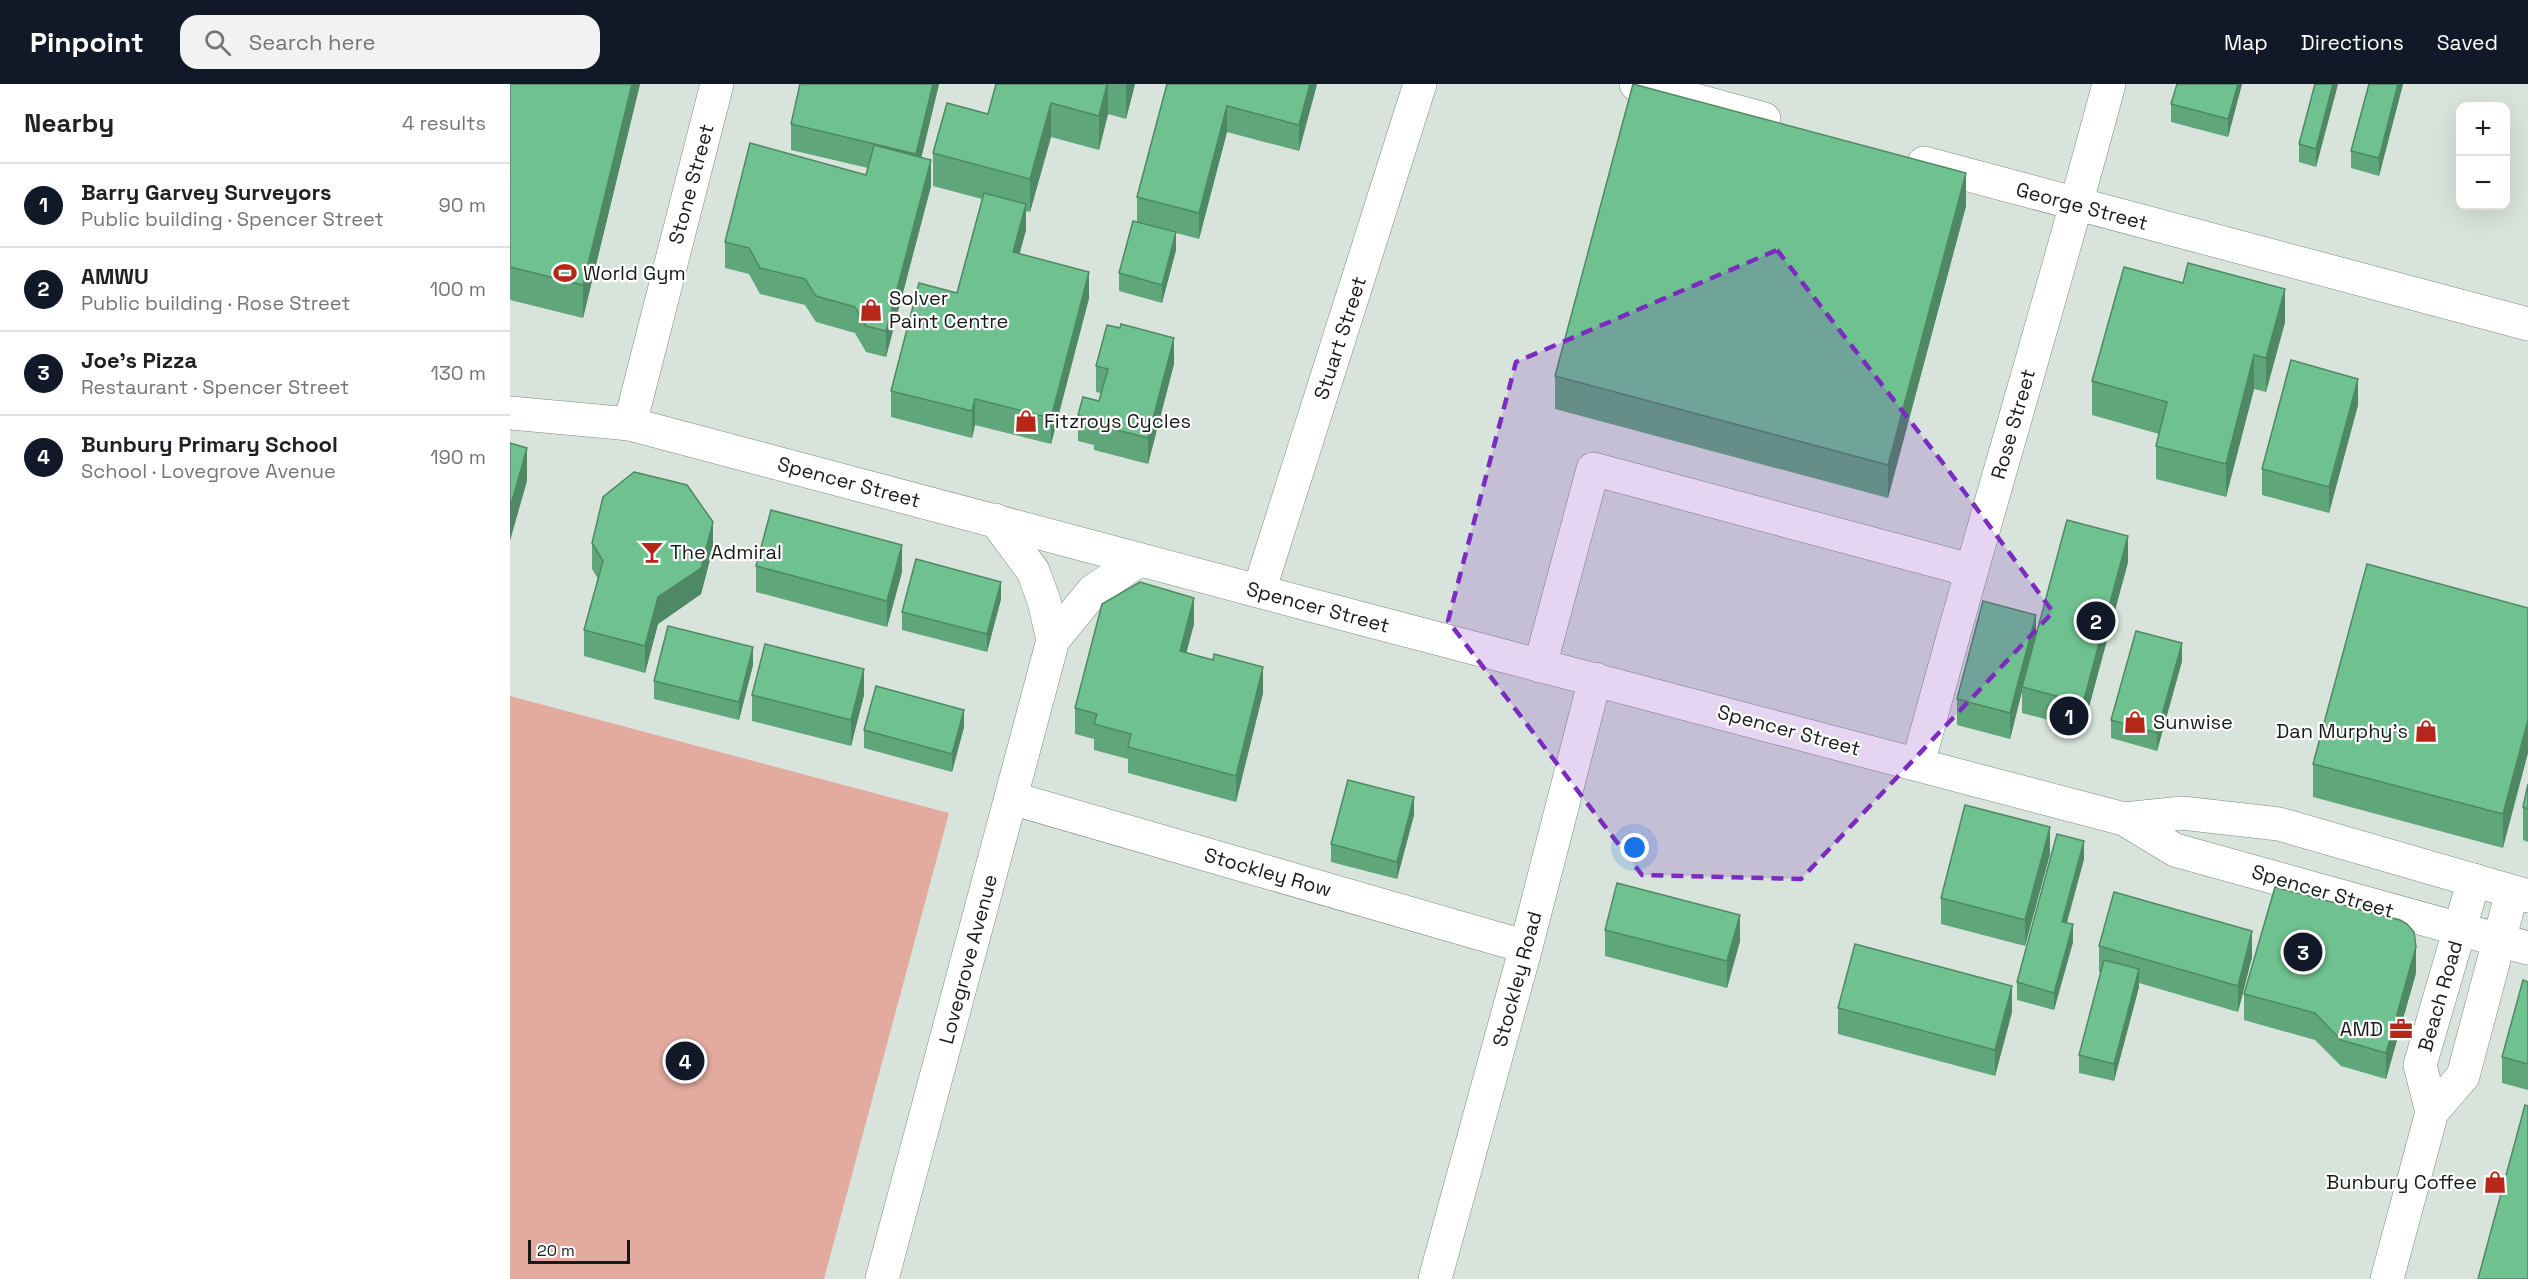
<!DOCTYPE html>
<html lang="en">
<head>
<meta charset="utf-8">
<style>
	:root { --surface:#fff; --page:#f2f2f2; --text:#202124; --muted:#757577; --line:#e0e0e0; --accent:#111827 }
	body { margin:0; font-family:"Space Grotesk",sans-serif; background:var(--page); color:var(--text) }
	.controls { position:absolute; right:18px; top:18px; display:grid; overflow:hidden; border-radius:12px; box-shadow:0 6px 24px #0002 }
	.controls button { width:54px; height:54px; display:grid; place-items:center; padding:0; border:0; border-bottom:2px solid var(--line); background:var(--surface); color:var(--text); font:30px sans-serif }
	.scale { position:absolute; left:18px; bottom:15px; width:102px; box-sizing:border-box; padding-left:6px; border:3px solid #171b18; border-top:0; font-size:16px; line-height:21px; white-space:nowrap; color:#171b18; -webkit-text-stroke:4px #fff; paint-order:stroke }
	.you { position:absolute; left:1125px; top:764px; width:21px; height:21px; margin:-15px; border:4px solid #fff; border-radius:50%; background:#1a73e8; box-shadow:0 0 0 9px #1a73e833 }
	.badge { display:grid; place-items:center; width:39px; height:39px; border-radius:50%; background:var(--accent); color:#fff; font-size:20px; font-weight:700 }
	.pin { position:absolute; translate:-50% -50%; border:3px solid #fff; box-shadow:0 2px 6px #0006 }
	.list { margin:0; padding:0; list-style:none }
	h2 { display:flex; justify-content:space-between; align-items:center; height:78px; margin:0; padding:0 24px; font-size:26px }
	h2 small { font-size:20px; font-weight:400; color:var(--muted) }
	.list li { display:grid; grid-template-columns:39px 1fr auto; gap:18px; align-items:center; box-sizing:border-box; height:84px; padding:0 24px; border-top:2px solid var(--line) }
	.list b { display:block; font-size:22px; white-space:nowrap }
	.list p { margin:0; font-size:20px; white-space:nowrap; color:var(--muted) }
	.list em { font-size:20px; font-style:normal; color:var(--muted) }
	.icon { flex:none; width:33px; height:33px; fill:none; stroke:currentColor; stroke-width:2; stroke-linecap:round; stroke-linejoin:round }
	.map { position:relative; flex:none; width:2018px; height:1195px; overflow:hidden }
	header { display:flex; align-items:center; gap:36px; box-sizing:border-box; height:84px; padding:0 30px; background:var(--accent); color:#fff }
	header strong { font-size:28px }
	nav { display:flex; gap:33px; margin-inline-start:auto; font-size:21px }
	.search { width:420px; height:54px; background:var(--page); display:flex; align-items:center; gap:15px; box-sizing:border-box; padding:0 21px; border-radius:18px; color:var(--muted); font-size:22px }
	main { display:flex }
	aside { flex:1; background:var(--surface) }
	.map>svg:first-child { display:block }
	.pitch { fill:#e3aaa0 }
	.lines { fill:none; stroke-linecap:round; stroke-linejoin:round }
	.minor-casing { stroke:#7d8880; stroke-width:34 }
	.major-casing { stroke:#7d8880; stroke-width:34 }
	.minor { stroke:#fff; stroke-width:33 }
	.major { stroke:#fff; stroke-width:33 }
	.wall { fill:#5fa77b }
	.shaded-wall { fill:#4e8864 }
	.building { fill:#6fc28f; stroke:#4e8864; stroke-width:1.5 }
	.marked { fill:#7b2cbf; fill-opacity:0.2; stroke:#7b2cbf; stroke-width:4.5; stroke-dasharray:12 8; stroke-linejoin:round }
	.labels { text-anchor:middle; stroke-width:4.5; stroke-linejoin:round; paint-order:stroke }
	.street-label { font-size:20px; fill:#171b18; stroke:#fff }
	.poi-label { font-size:20px; fill:#171b18; stroke:#fff; text-anchor:start }
</style>
</head>
<body>
<header>
<strong>Pinpoint</strong>
<div class="search"><svg class="icon" aria-label="search" viewBox="0 0 24 24"><circle cx="10" cy="10" r="6"/><path d="M15 15l6 6"/></svg>Search here</div>
<nav><a>Map</a><a>Directions</a><a>Saved</a></nav>
</header>
<main>
<aside>
<h2>Nearby<small>4 results</small></h2>
<ul class="list">
<li><span class="badge">1</span><div><b>Barry Garvey Surveyors</b><p>Public building · Spencer Street</p></div><em>90 m</em></li>
<li><span class="badge">2</span><div><b>AMWU</b><p>Public building · Rose Street</p></div><em>100 m</em></li>
<li><span class="badge">3</span><div><b>Joe's Pizza</b><p>Restaurant · Spencer Street</p></div><em>130 m</em></li>
<li><span class="badge">4</span><div><b>Bunbury Primary School</b><p>School · Lovegrove Avenue</p></div><em>190 m</em></li>
</ul>
</aside>
<div class="map">
<svg width="2018" height="1195" viewBox="0 0 2018 1195">
	<rect width="100%" height="100%" fill="#d8e4db"/>
	<path class="pitch" d="M0,612l439,117 -125,466h-314z"/>
	<g class="lines">
		<g class="minor-casing">
			<path id="minor" d="M1126,0l128,35
				M1414,79l604,161
				M120,340l87,-340
				M485,436l38,51 11,30 9,39
				M749,507l161,-507
				M1030,582l53,-197 377,101
				M1408,680c61,-227 130,-452 191,-680
				M501,714l515,149
				M1922,1028l-12,-47 54,-185
				M372,1195l171,-639 40,-49 46,-31
				M925,1195l91,-332 69,-268
				M1877,1195l45,-167 31,-36 49,-184"/>
		</g>
		<g class="major-casing">
			<path id="major" d="M0,329l120,11 718,191 776,204 51,31 353,98
				M1614,735l58,-6 97,11 249,72"/>
		</g>
		<use href="#minor" class="minor"/>
		<use href="#major" class="major"/>
	</g>
	<path class="wall" d="M0,0h130l-57,234 -73,-18z
		M290,0h139l-18,74 10,28 -45,171 -20,-5 -11,-19 -39,-11 -11,-17 -45,-11 -11,-20 -24,-6v-26l141,-67 2,-7 -77,-18v-26z
		M486,0h139l-9,35 -18,-5 -9,36 -48,-13 -21,75 -4,-1v19l-7,24 70,44 -38,146 -76,-19 -3,13 -81,-21v-26l66,-98 25,-94 -49,-13v-33l55,-39z
		M657,0h150l-18,67 -72,-19 -28,107 -23,-6v17l-14,53 -43,-12v-18l18,-51v-25z
		M1732,0l-14,53 -57,-15v-18z
		M1805,0h23l-22,83 -17,-5v-18z
		M1893,0l-24,92 -28,-8v-17z
		M1456,122l-78,292 -333,-89v-33z
		M1775,238l-19,70 -12,-3 -28,108 -70,-18v-33l3,-12 -67,-19v-34z
		M664,280l-26,100 -54,-14v-5l-16,-4v-26l21,-14 2,-8 -5,-1v-26z
		M1848,321l-29,108 -67,-18v-26z
		M82,459l121,5 -12,46 -43,30 -13,49 -61,-17v-26l14,-51 -6,-10z
		M1618,478l-45,167 -61,-16v-22l-12,48 -53,-14v-26z
		M246,482l146,6 -15,55 -131,-35z
		M491,515l-14,53 -85,-22v-18z
		M2018,524l-25,240 -190,-51v-33z
		M684,540l-8,28 77,41 -27,109 -108,-29v-14l-34,-9v-11l-19,-5v-26z
		M1672,577l-25,90 -46,-13v-18z
		M243,581l-14,55 -85,-21v-18z
		M242,611h112l-13,51 -99,-25z
		M454,643l-12,45 -88,-24v-18z
		M2018,700v58l-5,-2v-33z
		M904,731l-17,64 -66,-17v-18z
		M1540,770l-25,92 -84,-22v-26z
		M1574,775l-17,64 6,19 -19,68 -37,-10v-18z
		M1095,846l135,11 -13,47 -122,-32z
		M1589,862l153,11 -14,55 -99,-29v4l-25,94 -35,-8v-18l22,-83h-2z
		M1906,889l-30,106 -45,-13 -26,-26 -71,-20v-26z
		M2018,898v108l-26,-7v-26z
		M1328,924l174,4 -17,64 -157,-42z"/>
	<path class="shaded-wall" d="M122,0h8l-57,234v-33z
		M423,0h6l-23,96v-26z
		M597,0h1v30l-9,36v-34z
		M616,0h9l-9,35z
		M800,0h7l-18,67v-26z
		M1728,0h4l-14,53v-18z
		M1823,0h5l-22,83v-18z
		M1888,0h5l-24,92v-18z
		M541,19v34l-21,75v-33z
		M717,22v26l-28,107v-26z
		M421,76v26l-45,171v-26z
		M1456,89v33l-78,292v-33z
		M516,120v26l-13,48v-26z
		M666,148v18l-14,53v-18z
		M579,188v26l-38,146v-26z
		M1775,205v33l-19,70v-34z
		M664,254v26l-26,100v-26z
		M1744,271v34l-28,108v-33z
		M1848,295v26l-29,108v-26z
		M465,315v26l-3,13v-27z
		M17,364v33l-17,60v-33z
		M203,438v26l-12,46 -43,30 -13,49v-27l13,-49z
		M1618,452v26l-45,167v-26z
		M392,461v27l-15,55v-26z
		M491,498v17l-14,53v-18z
		M684,514v26l-14,53v-26z
		M1526,531v26l-14,46v4l-12,48v-26z
		M1672,559v18l-25,90v-18z
		M243,563v18l-14,55v-18z
		M753,583v26l-27,109v-26z
		M354,585v26l-13,51v-26z
		M454,626v17l-12,45v-18z
		M2018,636v33l-25,95v-34z
		M904,713v18l-17,64v-17z
		M1540,743v27l-25,92v-26z
		M1574,757v18l-22,80v-17z
		M1230,831v26l-13,47v-27z
		M1563,840v18l-19,68v-17z
		M1742,847v26l-14,55v-26z
		M1906,863v26l-30,106v-26z
		M1629,885v18l-25,94v-17z
		M1502,902v26l-17,64v-26z"/>
	<path class="building" d="M0,0h122l-49,201 -73,-18z
		M290,0h133l-17,70 -125,-30z
		M486,0h111l-8,32 -48,-13 -21,76 -97,-26 14,-50 41,11z
		M657,0h143l-11,41 -72,-19 -28,107 -62,-16z
		M1123,0l333,89 -78,292 -333,-89z
		M1667,0h61l-10,35 -57,-15z
		M1805,0h18l-17,65 -17,-5z
		M1859,0h29l-19,74 -28,-7z
		M240,59l116,32 8,-30 57,15 -45,171 -20,-5 -11,-19 -39,-11 -11,-17 -45,-11 -11,-20 -24,-6z
		M474,109l42,11 -13,48 76,20 -38,146 -76,-19 -3,12 -81,-20 28,-108 38,10z
		M623,137l43,11 -14,53 -43,-12z
		M1678,179l97,26 -19,69 -12,-3 -28,109 -70,-18 11,-44 -75,-21 32,-114 59,16z
		M611,240l53,14 -26,100 -54,-14 1,-5 -17,-4 5,-18 16,4 9,-32 -12,-3 11,-41 13,3z
		M1781,276l67,19 -29,108 -67,-18z
		M0,359l17,5 -17,60z
		M124,388l53,13 26,37 -12,46 -43,29 -13,49 -61,-16 19,-69 -11,-18 11,-46z
		M261,426l131,35 -15,56 -131,-35z
		M1557,436l61,16 -45,167 -61,-16z
		M406,475l85,23 -14,52 -85,-22z
		M1857,480l161,44v112l-25,94 -190,-50z
		M630,498l54,16 -14,53 33,9 1,-6 49,13 -27,109 -108,-29 3,-13 -37,-10 3,-10 -22,-6 27,-104z
		M1473,517l53,14 -26,98 -53,-14z
		M158,542l85,21 -14,55 -85,-21z
		M1626,547l46,12 -25,90 -46,-13z
		M255,560l99,25 -13,51 -99,-25z
		M366,602l88,24 -12,44 -88,-24z
		M838,696l66,17 -17,65 -66,-18z
		M2018,700v25l-5,-2z
		M1455,721l85,22 -25,93 -84,-22z
		M1547,750l27,7 -22,81 11,2 -19,69 -37,-11z
		M1107,799l123,32 -13,46 -122,-31z
		M1765,803l125,33 7,4 7,8 2,15 -30,106 -45,-13 -26,-27 -71,-19z
		M1604,808l138,39 -14,55 -139,-40z
		M1345,860l157,42 -17,64 -157,-42z
		M1594,876l35,9 -25,95 -35,-9z
		M2013,896l5,2v82l-26,-7z
		M2015,1021l3,1v173h-50z"/>
	<path class="marked" d="M1267,166l169,217 107,145 -252,267 -159,-4 -194,-254 68,-259z"/>
	<defs>
		<g id="stadium-bare" transform="scale(1.8)"><path d="M0-5a6.5 5 0 1 0 0 10a6.5 5 0 1 0 0-10ZM-3.5-1.8h7v3.6h-7Z" fill="#b52718" stroke="#fff" stroke-width="2.5" paint-order="stroke"/></g>
		<g id="shop-bare" transform="scale(1.8)"><path d="M-5-2.5h2.3a2.7 3.5 0 0 1 5.4 0H5L5.5 6h-11ZM-1.5-2.5h3a1.5 2.3 0 0 0-3 0Z" fill="#b52718" stroke="#fff" stroke-width="2.5" paint-order="stroke"/></g>
		<g id="bar-bare" transform="scale(1.8)"><path d="M-6-5H6L.8 .8V4.5H3.5V6h-7V4.5H-.8V.8Z" fill="#b52718" stroke="#fff" stroke-width="2.5" paint-order="stroke"/></g>
		<g id="office-bare" transform="scale(1.8)"><path d="M-6-3h4V-5.5h4V-3h4V5H-6ZM-1-4.5V-3h2v-1.5ZM-6 0V1H6V0Z" fill="#b52718" stroke="#fff" stroke-width="2.5" paint-order="stroke"/></g>
	</defs>
	<g fill-rule="evenodd">
		<use href="#stadium-bare" x="55" y="189"/>
		<use href="#shop-bare" x="361" y="226"/>
		<use href="#shop-bare" x="516" y="337"/>
		<use href="#bar-bare" x="142" y="468"/>
		<use href="#shop-bare" x="1625" y="638"/>
		<use href="#shop-bare" x="1916" y="647"/>
		<use href="#office-bare" x="1891" y="945"/>
		<use href="#shop-bare" x="1985" y="1098"/>
	</g>
	<g class="labels">
		<g class="street-label">
			<text transform="translate(181 100) rotate(-75)" y="7">Stone Street</text>
			<text transform="translate(1572 122) rotate(15)" y="7">George Street</text>
			<text transform="translate(830 254) rotate(-72)" y="7">Stuart Street</text>
			<text transform="translate(1503 340) rotate(-74)" y="7">Rose Street</text>
			<text transform="translate(339 398) rotate(15)" y="7">Spencer Street</text>
			<text transform="translate(808 523) rotate(15)" y="7">Spencer Street</text>
			<text transform="translate(1279 646) rotate(15)" y="7">Spencer Street</text>
			<text transform="translate(758 788) rotate(16)" y="7">Stockley Row</text>
			<text transform="translate(1813 807) rotate(16)" y="7">Spencer Street</text>
			<text transform="translate(458 875) rotate(-75)" y="7">Lovegrove Avenue</text>
			<text transform="translate(1007 895) rotate(-75)" y="7">Stockley Road</text>
			<text transform="translate(1930 912) rotate(-74)" y="7">Beach Road</text>
		</g>
		<g class="poi-label">
			<text x="73" y="196">World Gym</text>
			<text x="379" y="221">Solver<tspan x="379" dy="23">Paint Centre</tspan></text>
			<text x="534" y="344">Fitzroys Cycles</text>
			<text x="160" y="475">The Admiral</text>
			<text x="1643" y="645">Sunwise</text>
			<text x="1898" y="654" text-anchor="end">Dan Murphy's</text>
			<text x="1873" y="952" text-anchor="end">AMD</text>
			<text x="1967" y="1105" text-anchor="end">Bunbury Coffee</text>
		</g>
	</g>
</svg>
<div class="controls">
<button>+</button>
<button>−</button>
</div>
<div class="scale">20 m</div>
<div class="you"></div>
<div class="pin badge" style="left:1559px;top:632px">1</div>
<div class="pin badge" style="left:1586px;top:537px">2</div>
<div class="pin badge" style="left:1793px;top:868px">3</div>
<div class="pin badge" style="left:175px;top:977px">4</div>
</div>
</main>
</body>
</html>
